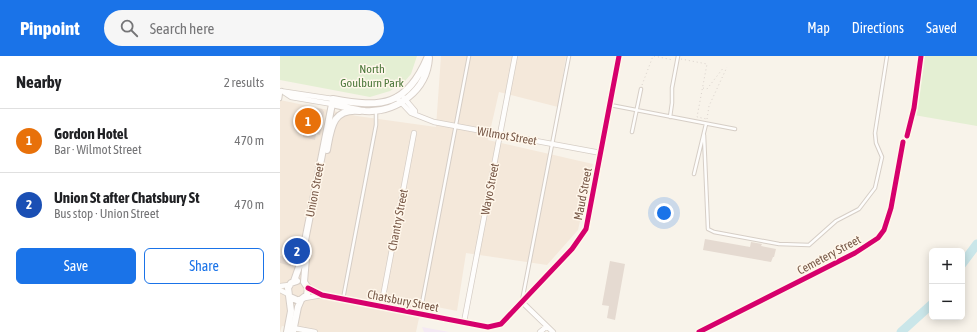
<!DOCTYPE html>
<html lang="en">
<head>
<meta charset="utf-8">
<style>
	:root { --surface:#fff; --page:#f6f6f6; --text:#202124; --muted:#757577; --line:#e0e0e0; --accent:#1a73e8 }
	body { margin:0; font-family:"Asap Condensed",sans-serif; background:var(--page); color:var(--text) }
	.controls { position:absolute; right:12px; bottom:12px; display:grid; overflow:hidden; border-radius:6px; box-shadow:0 2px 10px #0003 }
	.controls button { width:36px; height:36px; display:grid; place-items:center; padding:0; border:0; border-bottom:1px solid var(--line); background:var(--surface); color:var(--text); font:20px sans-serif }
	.you { position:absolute; left:384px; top:157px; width:14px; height:14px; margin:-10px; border:3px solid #fff; border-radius:50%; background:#1a73e8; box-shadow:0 0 0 6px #1a73e833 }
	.badge { display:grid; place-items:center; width:26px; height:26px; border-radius:50%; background:var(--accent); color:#fff; font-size:13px; font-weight:700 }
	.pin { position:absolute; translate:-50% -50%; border:2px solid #fff; box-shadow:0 1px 4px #0006 }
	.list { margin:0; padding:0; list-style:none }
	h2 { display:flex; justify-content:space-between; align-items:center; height:52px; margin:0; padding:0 16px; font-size:17px }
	h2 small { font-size:13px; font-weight:400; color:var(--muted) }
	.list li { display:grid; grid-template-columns:26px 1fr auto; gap:12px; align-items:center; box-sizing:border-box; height:64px; padding:0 16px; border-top:1px solid var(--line) }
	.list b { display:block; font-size:15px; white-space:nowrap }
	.list p { margin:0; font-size:13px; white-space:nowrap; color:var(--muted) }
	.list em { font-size:13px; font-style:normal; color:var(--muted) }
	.actions { display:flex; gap:8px; padding:12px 16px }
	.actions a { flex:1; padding:9px 0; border:1px solid var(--accent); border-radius:6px; text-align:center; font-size:14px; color:var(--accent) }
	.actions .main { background:var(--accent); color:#fff }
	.icon { flex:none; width:22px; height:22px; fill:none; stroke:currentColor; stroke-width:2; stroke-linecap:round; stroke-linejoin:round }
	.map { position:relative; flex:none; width:697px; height:276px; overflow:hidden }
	header { display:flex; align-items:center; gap:24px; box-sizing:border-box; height:56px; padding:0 20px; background:var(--accent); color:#fff }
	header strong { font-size:19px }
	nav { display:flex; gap:22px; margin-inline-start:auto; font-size:14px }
	.search { width:280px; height:36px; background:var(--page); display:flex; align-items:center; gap:10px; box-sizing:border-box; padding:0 14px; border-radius:22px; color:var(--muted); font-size:15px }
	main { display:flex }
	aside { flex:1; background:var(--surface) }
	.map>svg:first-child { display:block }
	.residential { fill:#f4e8da }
	.education { fill:#f4e9f3 }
	.green { fill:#e4efd3 }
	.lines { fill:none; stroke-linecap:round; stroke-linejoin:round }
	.river { stroke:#cae6e9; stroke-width:9 }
	.building { fill:#e5dad1 }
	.lane-casing { stroke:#d6cec6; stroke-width:4.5 }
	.street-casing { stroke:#d6cec6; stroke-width:6 }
	.secondary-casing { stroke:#d7cec6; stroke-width:8 }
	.path { stroke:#dad2cc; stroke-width:1; stroke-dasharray:1 3; stroke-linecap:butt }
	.lane { stroke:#fefdfc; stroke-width:2.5 }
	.street { stroke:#fefdfc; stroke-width:4.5 }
	.secondary { stroke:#fefdfc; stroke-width:6 }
	.cycleway-casing { stroke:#fff7eb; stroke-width:8 }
	.cycleway { stroke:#d6006c; stroke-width:5 }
	.labels { text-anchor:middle; stroke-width:3; stroke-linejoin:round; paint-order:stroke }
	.park-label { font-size:12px; fill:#4e783c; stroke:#fff7eb }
	.street-label { font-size:12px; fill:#785948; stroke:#fff7eb }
</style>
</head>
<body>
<header>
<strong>Pinpoint</strong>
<div class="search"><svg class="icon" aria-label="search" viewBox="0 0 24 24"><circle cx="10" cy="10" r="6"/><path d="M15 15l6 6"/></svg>Search here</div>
<nav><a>Map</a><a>Directions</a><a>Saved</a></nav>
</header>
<main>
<aside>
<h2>Nearby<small>2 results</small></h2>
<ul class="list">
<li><span class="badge" style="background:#e8710a">1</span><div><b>Gordon Hotel</b><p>Bar · Wilmot Street</p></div><em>470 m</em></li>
<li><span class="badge" style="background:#1a4fb4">2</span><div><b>Union St after Chatsbury St</b><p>Bus stop · Union Street</p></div><em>470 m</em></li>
</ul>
<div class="actions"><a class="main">Save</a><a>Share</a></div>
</aside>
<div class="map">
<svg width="697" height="276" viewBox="0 0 697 276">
	<rect width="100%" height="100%" fill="#f8f3ea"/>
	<path class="residential" d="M161,0h125l-8,51 -59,-15 -11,48 105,24 -15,66 -31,35 -81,-12 -9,58 -35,-7 -6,28h-102l-32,-6 -2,6v-232l77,16 79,11z"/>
	<path class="education" d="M142,271l27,5h-25z"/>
	<path class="green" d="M0,0h137l-6,18 -6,7 -15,10 -20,6 -90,-17z
		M642,0h55v70l-63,-11z"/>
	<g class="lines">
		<path class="river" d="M682,208l15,-20
			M621,276l31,-28"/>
	</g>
	<path class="building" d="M21,52l12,2 3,-2 6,1 2,3 -4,23 -4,-1 -1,6 -12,-3 2,-11 -10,-2z
		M425,183l45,8 1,-5 11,2 -1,2 15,3 -2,8h-1l-2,5 -68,-12z
		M0,200l13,3 -2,7 -11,-3z
		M330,205l15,3 -10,56 -8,-2 2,-12 -7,-1z"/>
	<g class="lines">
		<g class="lane-casing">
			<path id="lane" d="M0,43l1,-7
				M330,49l125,24
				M390,61l2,-14v-15l6,-32
				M352,76l9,-43
				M424,79l4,94 6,3 65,12 30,1 27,-24 23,-12 16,-21 7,-31 -6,-14 -1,-10 12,-77
				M414,118l12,-50
				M63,243l33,-174v-14
				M242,245l47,-245
				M140,258l49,-258"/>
		</g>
		<g class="street-casing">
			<path id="street" d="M0,35l53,8
				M2,35l9,6 41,7
				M116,41l15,16 23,9 167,31
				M124,42l11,13v3
				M0,230l9,-1
				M28,232l14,7 166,32 13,-3 71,-75 14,-20 33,-173
				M0,234l8,4
				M25,242l17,-3
				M242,246l31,30
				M101,251l33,-174
				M184,266l51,-266
				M13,272l22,4
				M260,276l6,-5
				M419,276l156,-79 23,-15 6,-8 7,-22 12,-66"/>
		</g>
		<g class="secondary-casing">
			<path id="secondary" d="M52,48c11,2 22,6 33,7 32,2 62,-21 64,-53
				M47,94c4,-22 5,-42 33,-39
				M14,225l7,-20 32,-162c48,9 74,8 95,-43
				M10,241l9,4 8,-6 1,-7 -4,-6 2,-24
				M7,276l4,-21 -3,-23 3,-5 6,-2
				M13,276l5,-25 3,-7"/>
		</g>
		<path class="path" d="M374,0l19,4
			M401,3l26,5 -10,53 10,2
			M362,29l11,-29
			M423,32l4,1 17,-22
			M427,63l2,-13 18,-39"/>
		<use href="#lane" class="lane"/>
		<use href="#street" class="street"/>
		<use href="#secondary" class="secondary"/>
		<g class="cycleway-casing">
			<path id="cycleway" d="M627,80l7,-28 7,-52
				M28,232l14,7 166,32 13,-3 71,-75 14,-20 33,-173
				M419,276l156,-79 23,-15 6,-8 7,-22 12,-66"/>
		</g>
		<use href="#cycleway" class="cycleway"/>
	</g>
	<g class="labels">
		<g class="park-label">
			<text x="92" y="17">North<tspan x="92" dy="14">Goulburn Park</tspan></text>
		</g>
		<g class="street-label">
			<text transform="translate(227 80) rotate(10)" y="4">Wilmot Street</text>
			<text transform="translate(210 133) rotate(-79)" y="4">Wayo Street</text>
			<text transform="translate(35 134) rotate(-79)" y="4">Union Street</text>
			<text transform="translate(303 138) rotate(-79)" y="4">Maud Street</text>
			<text transform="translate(118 164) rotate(-79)" y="4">Chantry Street</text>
			<text transform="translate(549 199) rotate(-28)" y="4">Cemetery Street</text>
			<text transform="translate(123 245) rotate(11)" y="4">Chatsbury Street</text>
		</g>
	</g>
</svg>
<div class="controls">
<button>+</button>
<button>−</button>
</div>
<div class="you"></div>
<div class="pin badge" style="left:28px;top:65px;background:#e8710a">1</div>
<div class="pin badge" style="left:17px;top:195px;background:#1a4fb4">2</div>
</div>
</main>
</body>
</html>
